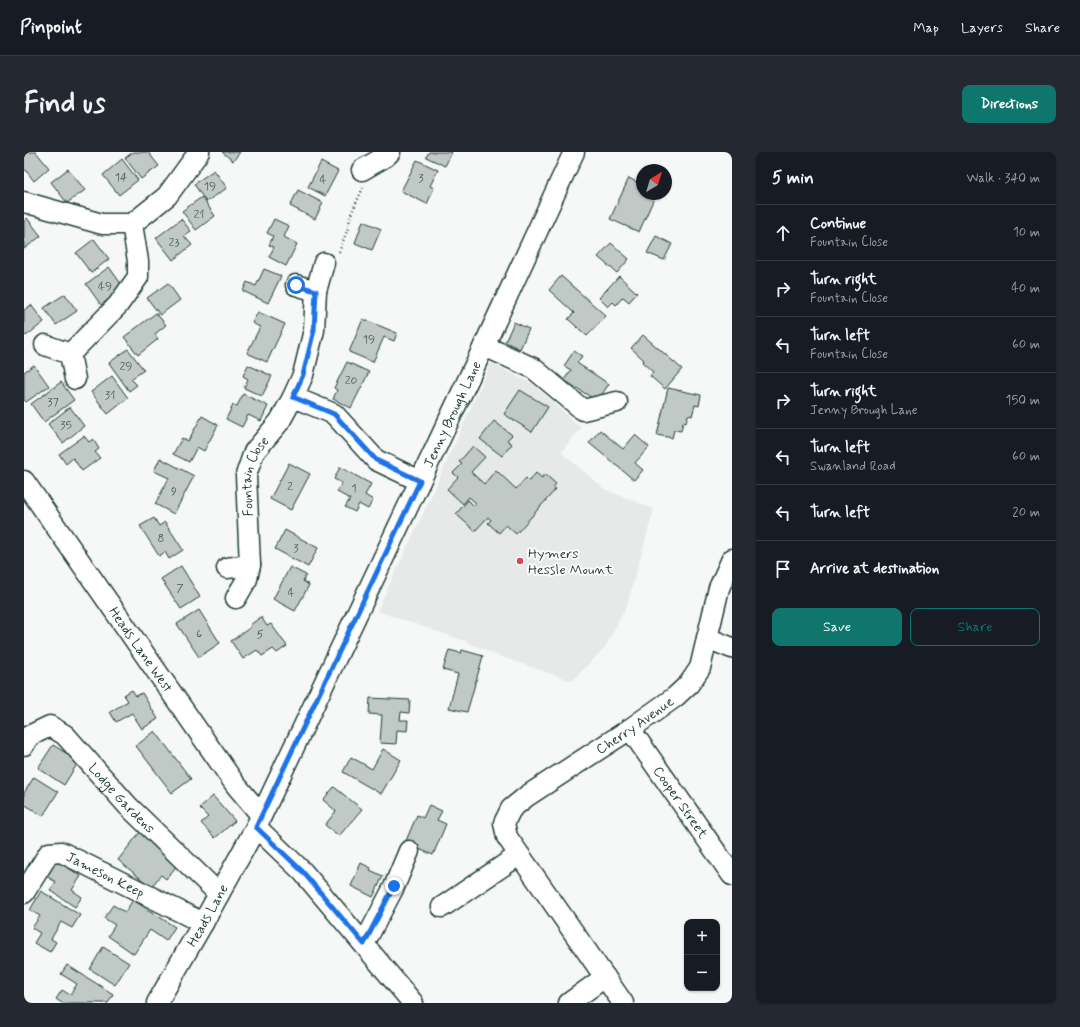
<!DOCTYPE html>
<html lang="en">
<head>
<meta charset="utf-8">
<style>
	:root { --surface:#171b24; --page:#242831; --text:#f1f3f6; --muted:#9ea1a6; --line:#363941; --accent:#0f766e }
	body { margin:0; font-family:Mynerve,sans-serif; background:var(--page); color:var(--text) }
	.controls { position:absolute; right:12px; bottom:12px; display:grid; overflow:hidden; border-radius:8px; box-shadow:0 1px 3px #0004 }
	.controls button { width:36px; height:36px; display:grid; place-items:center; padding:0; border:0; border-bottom:1px solid var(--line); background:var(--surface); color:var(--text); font:20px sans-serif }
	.compass { position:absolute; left:612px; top:12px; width:36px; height:36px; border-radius:50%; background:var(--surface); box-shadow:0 1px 3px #0004; rotate:38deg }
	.stop { position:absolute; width:12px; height:12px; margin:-9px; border:3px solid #1a73e8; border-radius:50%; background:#fff }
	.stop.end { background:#1a73e8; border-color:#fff; box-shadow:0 1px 4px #0008 }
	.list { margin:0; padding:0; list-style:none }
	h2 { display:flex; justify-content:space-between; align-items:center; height:52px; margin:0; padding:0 16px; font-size:17px }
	h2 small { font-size:13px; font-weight:400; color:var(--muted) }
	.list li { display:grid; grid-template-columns:26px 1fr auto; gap:12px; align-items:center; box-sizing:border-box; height:56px; padding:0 16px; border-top:1px solid var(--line) }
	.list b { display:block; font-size:15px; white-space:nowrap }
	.list p { margin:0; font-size:13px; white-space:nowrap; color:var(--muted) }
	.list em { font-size:13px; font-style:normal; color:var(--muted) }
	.actions { display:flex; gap:8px; padding:12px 16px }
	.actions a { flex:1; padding:9px 0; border:1px solid var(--accent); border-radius:8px; text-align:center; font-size:14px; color:var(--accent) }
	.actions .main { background:var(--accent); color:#fff }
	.icon { flex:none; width:22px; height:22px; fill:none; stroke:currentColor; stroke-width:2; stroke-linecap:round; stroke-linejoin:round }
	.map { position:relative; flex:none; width:708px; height:851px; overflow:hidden; border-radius:8px }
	header { display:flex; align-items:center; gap:24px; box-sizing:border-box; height:56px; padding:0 20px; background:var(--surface); border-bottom:1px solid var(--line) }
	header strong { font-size:19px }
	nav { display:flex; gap:22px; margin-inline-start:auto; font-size:14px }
	.intro { display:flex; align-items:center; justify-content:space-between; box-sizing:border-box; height:96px; padding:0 24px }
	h1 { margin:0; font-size:28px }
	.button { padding:10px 18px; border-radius:8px; background:var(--accent); color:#fff; font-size:14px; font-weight:700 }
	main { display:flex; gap:24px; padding:0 24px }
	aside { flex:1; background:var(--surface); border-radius:8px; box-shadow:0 1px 3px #0004 }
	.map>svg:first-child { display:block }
	.built { fill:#e6e9e8 }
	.building { fill:#c0c9c6; stroke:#1f3d34 }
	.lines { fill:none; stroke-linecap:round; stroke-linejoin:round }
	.minor-casing { stroke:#1f3d34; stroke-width:23 }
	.path { stroke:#1f3d34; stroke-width:2.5; stroke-dasharray:1 3; stroke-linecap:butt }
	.minor { stroke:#fff; stroke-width:20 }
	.route { stroke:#1a73e8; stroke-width:5 }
	.poi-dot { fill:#d1495b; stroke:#fff; stroke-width:1.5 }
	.labels { text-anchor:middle; stroke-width:3.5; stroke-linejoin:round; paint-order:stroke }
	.number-label { font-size:12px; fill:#476058 }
	.street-label { font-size:14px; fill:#1f3d34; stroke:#fff }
	.poi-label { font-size:14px; fill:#1f3d34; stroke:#fff; text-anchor:start }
</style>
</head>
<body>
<header>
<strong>Pinpoint</strong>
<nav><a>Map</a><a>Layers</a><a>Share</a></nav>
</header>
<div class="intro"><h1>Find us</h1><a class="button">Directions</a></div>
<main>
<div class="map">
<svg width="708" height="851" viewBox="0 0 708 851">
	<rect width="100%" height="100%" fill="#f6f7f7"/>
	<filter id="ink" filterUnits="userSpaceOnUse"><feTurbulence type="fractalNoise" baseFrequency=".025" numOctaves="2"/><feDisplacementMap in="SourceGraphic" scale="8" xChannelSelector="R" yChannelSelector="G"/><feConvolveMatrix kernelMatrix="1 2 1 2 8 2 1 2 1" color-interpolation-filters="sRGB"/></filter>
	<g filter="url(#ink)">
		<path class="built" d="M467,211l42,21 48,44 -20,24 43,37 50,20 -27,96 -22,42 -33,34 -73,-25 -37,-16 -85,-29 45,-95z"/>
		<path class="building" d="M0,0h12l13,16 -15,13 -10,-13z
			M109,0h15l11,14 -18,13 -16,-21z
			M198,0h18l-7,9z
			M405,0h23l-7,14 -19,-9z
			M98,7l16,21 -19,15 -16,-20z
			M393,8l21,10 -8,16 4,2 -7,16 -26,-13z
			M297,10l17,9 -13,25 -17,-9z
			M44,17l17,21 -18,13 -16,-21z
			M190,18l13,18 -21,14 -12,-18z
			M605,26l13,7v9h14l-17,38 -29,-13z
			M274,38l25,13 -8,16 -25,-13z
			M178,45l13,19 -19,14 -14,-19z
			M3,66l14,18 -17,13v-28z
			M157,67l10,12 -7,5 8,9 -19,15 -17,-22z
			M250,67l15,7 -5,11 13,7 -11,22 -17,-9 5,-10 -5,-2 4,-9 -6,-3z
			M339,69l18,8 -9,21 -17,-7z
			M632,84l16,8 -8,16 -17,-7z
			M70,87l15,20 -18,14 -15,-20z
			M587,91l18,16 -12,14 -19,-16z
			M85,115l15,21 -23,17 -15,-21z
			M240,117l17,7 -13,27 -25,-12 4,-9 9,4z
			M537,124l45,40 -19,20 -19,-17 6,-6 -25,-23z
			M595,124l18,17 -8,9 -6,-5 -7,8 -3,-3 -5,5 -9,-9z
			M144,131l12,17 -20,15 -13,-17z
			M41,142l12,17 -21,14 -12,-17z
			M7,153l13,17 -18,14 -2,-2v-24z
			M234,160l27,12 -18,38 -20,-9 13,-26 -8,-4z
			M132,161l10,12 -11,9 3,5 -20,16 -14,-18z
			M339,167l34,14 -3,8 -10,-4 -11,25 -24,-10z
			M490,170l15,7 -9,20 -15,-7z
			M619,183l39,34 -17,20 -15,-13 3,-4 -11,-10 2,-2 -13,-12z
			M104,197l16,21 -13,9 6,6 -8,6 -20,-28z
			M550,199l8,5 -5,7 32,21 -12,17 -33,-21 7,-10 -7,-4z
			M323,210l22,10 -18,36 -18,-9 4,-9 -3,-2z
			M10,213l15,21 -23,16 -2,-2v-28z
			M224,213l24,11 -10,20 -18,-8 4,-9 -5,-3z
			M88,224l16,22 -20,16 -17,-22z
			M37,230l13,18 -30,22 -13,-18z
			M644,236l33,7 -2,11 -4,-1 -3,11 -4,-1 -2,8 -3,-1 -2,9 -7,-1 -2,8 -15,-3z
			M496,238l28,17 -16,25 -28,-18z
			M219,242l25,12 -7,15 -13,-6 -6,12 -16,-8 7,-14 4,1z
			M46,255l14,19 -21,17 -15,-19z
			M178,264l16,9 -14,26 -7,-4 -8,15 -16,-8 9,-16 6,3z
			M470,269l18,14 -5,5 5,4 -10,12 -22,-17z
			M576,278l23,19 12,-14 14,12 -14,16 8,7 -9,10 -45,-37z
			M60,284l5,6 4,-3 6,10 -4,3 5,6 -18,13 -9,-13 -7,6 -7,-10z
			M449,294l12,11 -14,15 13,12 12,-14 20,19 10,-11 3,3 7,-8 6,5 3,-4 11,10 -3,3 3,2 -40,45 -10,-9 -7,8 -11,-10 3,-3 -3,-3 -13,14 -19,-17 12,-14 6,6 2,-3 -7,-6 -6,7 -16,-15 11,-12 -5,-4 9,-9 -3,-2z
			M136,306l34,18 -20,38 -19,-10 14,-26 -15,-7z
			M265,311l21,11 -19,36 -21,-11z
			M316,315l31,17 -6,11 8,5 -5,9 -9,-5 -4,8 -10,-5 5,-8 -13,-7 5,-9 -8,-4z
			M130,366l5,8 6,-4 18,28 -14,9 -4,-7 -6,4 -19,-30z
			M261,378l33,18 -10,19 -33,-18z
			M157,414l19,31 -19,12 -20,-30z
			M266,415l16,8 -3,6 6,4 -14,26 -22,-12z
			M175,458l21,33 -21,14 -22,-33z
			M237,465l6,9 4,-2 16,22 -10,7 -4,-4 -11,7 -5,-6 -14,9 -12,-18 20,-14 -1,-2z
			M425,498l12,3 1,-3 21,6 -16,56 -18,-4 9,-34 -15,-4z
			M108,538l4,6 6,-3 16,26 -16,10 -10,-16 -16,9 -6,-10 18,-11 -4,-6z
			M346,546l40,2 -1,13 -8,-1 -1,8h8l-1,11 -10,-1 -1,14 -16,-1 2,-28 -13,-1z
			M131,579l36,48 -19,14 -36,-47z
			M29,593l26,16 -15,24 -26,-17z
			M359,597l18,11 -20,34 -38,-22 8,-15 21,12z
			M10,625l24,15 -15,24 -19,-12v-11z
			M310,635l28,22 -23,27 -14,-11 11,-14 -13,-11z
			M189,644l22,25 -20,17 -14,-15 7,-6 -9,-9z
			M405,653l13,6 -5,9 9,4 -13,31 -28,-12 12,-28 6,3z
			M116,680l39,31 -13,16 -5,-4 -10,12 -33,-27z
			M32,708l25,16 -9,14 10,7 -7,10 -25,-17 6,-8 -10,-6z
			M337,711l10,5 -1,2 13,6 -10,21 -22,-11z
			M17,739l39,24 -8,13 -11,-6 -10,17 5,3 -6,10 -16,-9 6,-10 -8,-5 8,-12 -10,-6z
			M109,748l42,27 -9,14 -16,-11 -16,24 -26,-18 7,-11 -11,-7 9,-13 12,7z
			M79,795l26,16 -14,22 -25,-16z
			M43,813l46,29 -5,9h-46l-6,-4 6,-9 8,5 7,-11 -16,-10z"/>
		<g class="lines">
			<g class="minor-casing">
				<g id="minor">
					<path d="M338,18l24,-14 4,-4"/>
					<path d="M0,50l78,22h30l35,-28 32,-44"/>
					<path d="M300,111l-8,28 -2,39 -11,45 -10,22 41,17 42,46 44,21"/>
					<path d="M272,133l20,6"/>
					<path d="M21,193l25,9 5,25"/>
					<path d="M460,194l49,22 50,42 34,-8"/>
					<path d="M46,202l48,-49 20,-28v-16l-6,-37"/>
					<path id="s1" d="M0,329l211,303 26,31"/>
					<path d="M203,416l23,-3"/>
					<path id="s2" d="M212,446l11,-19 3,-14 -4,-90 8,-23 26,-31 13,-24"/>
					<path d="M683,486l25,10"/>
					<path id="s3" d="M606,577l102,146"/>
					<path id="s4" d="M0,593l5,-9 21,-10 15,9 63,71 91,88"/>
					<path d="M232,675l47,45 110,131"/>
					<path id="s5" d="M0,741l25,-40 12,-1 142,71"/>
					<path d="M418,755l77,-52"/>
					<path d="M340,792l30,-57 15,-36"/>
					<path id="s6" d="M133,851l46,-80 53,-96 228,-481 90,-194"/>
					<path d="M545,851l36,-26"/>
					<path id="s7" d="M599,851l-116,-166 -3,-14 7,-14 16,-13 103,-67 45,-32 14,-13 11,-16 19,-80 13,-29"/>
				</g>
			</g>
			<path class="path" d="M315,100l9,-24 3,-14 12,-26"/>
			<use href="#minor" class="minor"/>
		</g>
	</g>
	<g class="lines" filter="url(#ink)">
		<path class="route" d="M272,133l20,6 -2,39 -11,45 -10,22 41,17 42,46 44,21 -164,346 47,45 61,72 30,-58"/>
	</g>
	<circle class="poi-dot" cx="496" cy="409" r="4"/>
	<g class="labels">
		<g class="number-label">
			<text x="97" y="29">14</text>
			<text x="397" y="30">3</text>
			<text x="299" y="31">4</text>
			<text x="186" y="38">19</text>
			<text x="175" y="66">21</text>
			<text x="150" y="94">23</text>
			<text x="81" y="138">49</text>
			<text x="345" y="191">19</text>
			<text x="102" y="218">29</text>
			<text x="327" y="232">20</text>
			<text x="86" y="247">31</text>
			<text x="29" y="254">37</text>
			<text x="42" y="277">35</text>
			<text x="266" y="338">2</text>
			<text x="330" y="340">1</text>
			<text x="150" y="343">9</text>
			<text x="137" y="390">8</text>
			<text x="272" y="400">3</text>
			<text x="156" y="440">7</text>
			<text x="267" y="444">4</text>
			<text x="175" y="485">6</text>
			<text x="236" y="486">5</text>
		</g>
		<g class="street-label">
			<text dy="5" stroke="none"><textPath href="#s6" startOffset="659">Jenny Brough Lane</textPath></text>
			<text dy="5" stroke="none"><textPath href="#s2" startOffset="127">Fountain Close</textPath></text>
			<text dy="5" stroke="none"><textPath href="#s1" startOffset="205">Heads Lane West</textPath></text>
			<text dy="5" stroke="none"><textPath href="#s7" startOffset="382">Cherry Avenue</textPath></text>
			<text dy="5" stroke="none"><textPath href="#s4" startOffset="136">Lodge Gardens</textPath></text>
			<text dy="5" stroke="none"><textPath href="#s3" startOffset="89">Cooper Street</textPath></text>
			<text dy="5" stroke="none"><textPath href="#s5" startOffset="109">Jameson Keep</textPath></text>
			<text dy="5" stroke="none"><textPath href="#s6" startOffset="101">Heads Lane</textPath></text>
		</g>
		<g class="poi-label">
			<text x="504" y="406">Hymers<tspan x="504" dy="16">Hessle Mount</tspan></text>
		</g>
	</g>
</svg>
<div class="controls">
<button>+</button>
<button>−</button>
</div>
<svg class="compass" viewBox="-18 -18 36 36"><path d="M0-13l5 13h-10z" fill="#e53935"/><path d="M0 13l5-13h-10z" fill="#9ea1a6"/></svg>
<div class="stop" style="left:272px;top:133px"></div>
<div class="stop end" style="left:370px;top:734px"></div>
</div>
<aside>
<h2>5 min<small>Walk · 340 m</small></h2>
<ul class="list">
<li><svg class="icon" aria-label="ahead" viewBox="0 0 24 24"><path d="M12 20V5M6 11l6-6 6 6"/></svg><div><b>Continue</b><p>Fountain Close</p></div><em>10 m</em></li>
<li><svg class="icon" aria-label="right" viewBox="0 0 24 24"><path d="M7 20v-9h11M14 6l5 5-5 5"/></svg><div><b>Turn right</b><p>Fountain Close</p></div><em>40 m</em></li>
<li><svg class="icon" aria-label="left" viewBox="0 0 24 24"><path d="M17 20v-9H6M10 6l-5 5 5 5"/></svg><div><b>Turn left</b><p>Fountain Close</p></div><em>60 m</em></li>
<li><svg class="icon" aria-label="right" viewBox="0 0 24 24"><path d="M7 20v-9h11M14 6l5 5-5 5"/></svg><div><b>Turn right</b><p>Jenny Brough Lane</p></div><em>150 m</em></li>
<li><svg class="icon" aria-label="left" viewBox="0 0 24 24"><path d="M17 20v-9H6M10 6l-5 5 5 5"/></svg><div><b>Turn left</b><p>Swanland Road</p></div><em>60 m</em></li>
<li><svg class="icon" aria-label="left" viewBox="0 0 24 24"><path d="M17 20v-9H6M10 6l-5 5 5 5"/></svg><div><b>Turn left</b></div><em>20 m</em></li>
<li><svg class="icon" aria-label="arrive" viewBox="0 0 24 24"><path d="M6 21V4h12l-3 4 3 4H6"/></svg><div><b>Arrive at destination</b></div></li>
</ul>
<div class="actions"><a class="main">Save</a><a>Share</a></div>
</aside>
</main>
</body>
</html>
